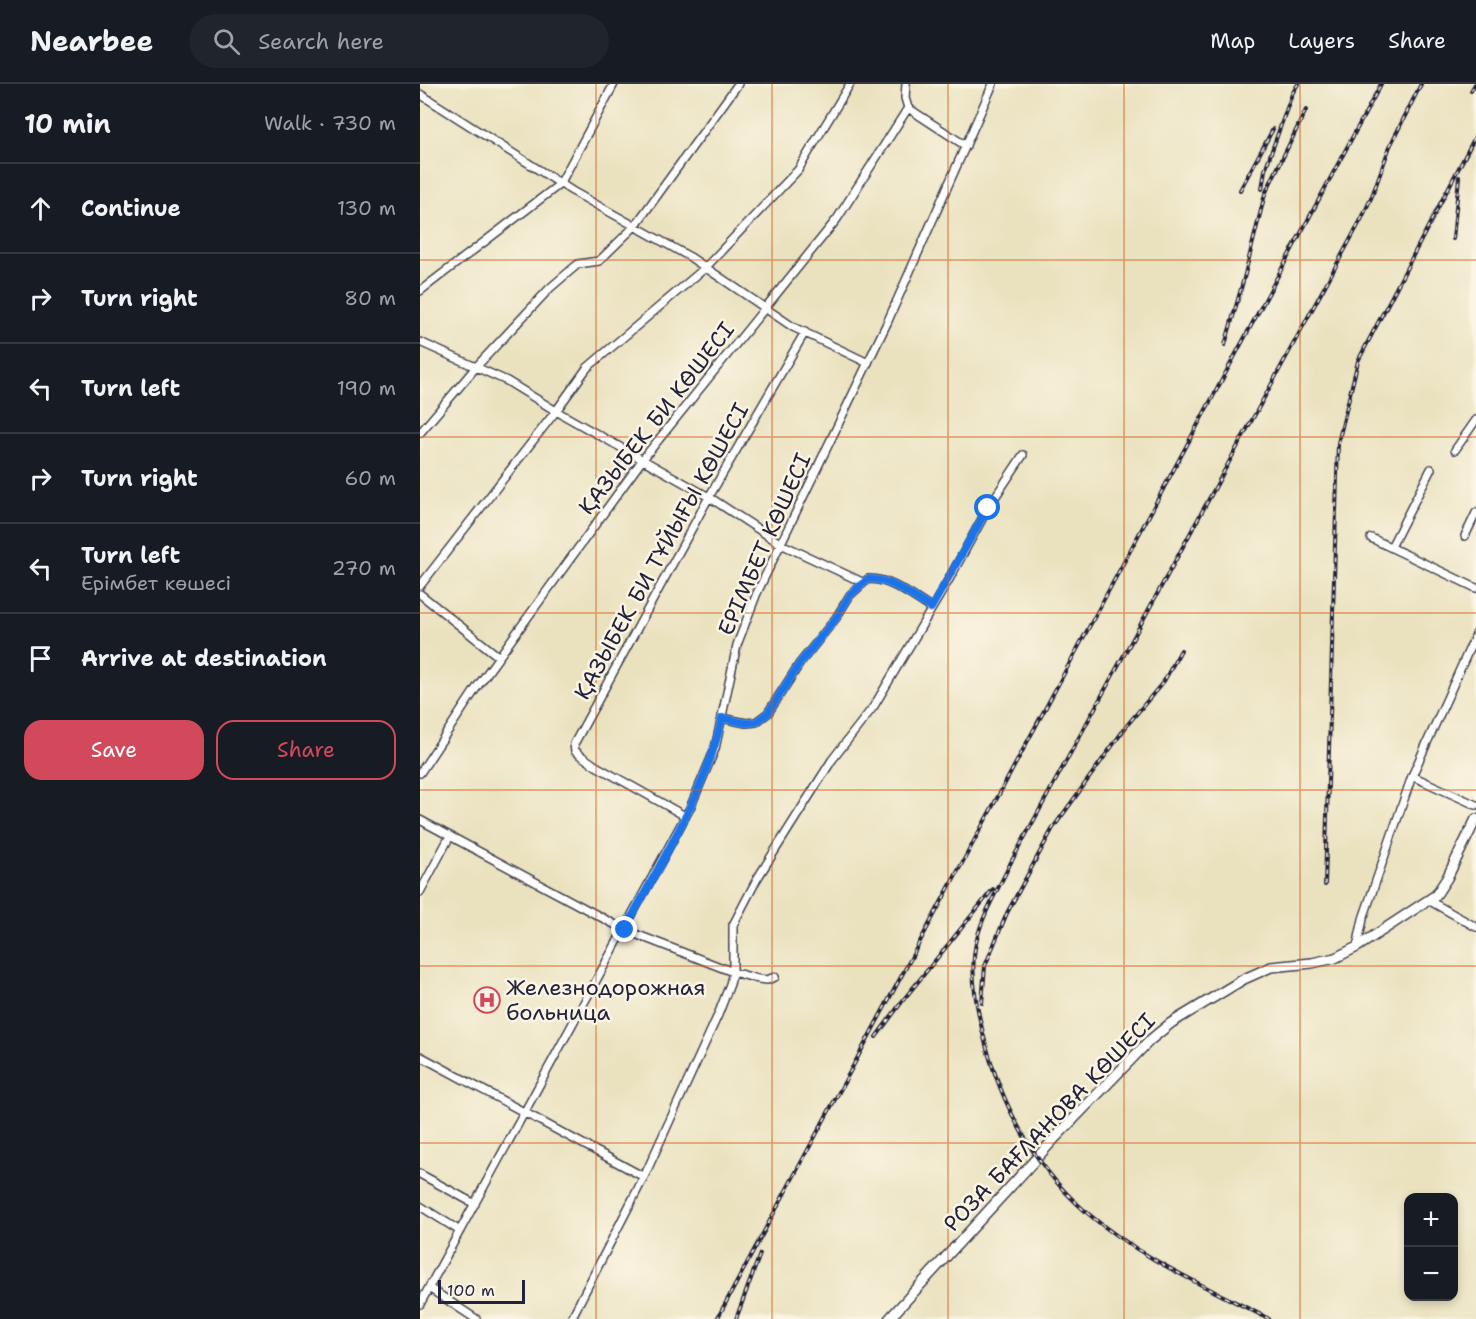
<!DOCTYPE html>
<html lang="en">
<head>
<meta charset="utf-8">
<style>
	:root { --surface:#171b24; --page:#20242c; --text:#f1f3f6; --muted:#9ea1a6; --line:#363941; --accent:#d1495b }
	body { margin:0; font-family:"Shantell Sans",sans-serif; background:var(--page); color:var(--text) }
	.controls { position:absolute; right:18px; bottom:18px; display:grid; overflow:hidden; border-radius:12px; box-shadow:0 3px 9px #0003 }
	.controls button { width:54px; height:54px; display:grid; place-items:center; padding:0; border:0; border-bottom:2px solid var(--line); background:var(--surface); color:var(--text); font:30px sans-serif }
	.scale { position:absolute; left:18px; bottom:15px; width:87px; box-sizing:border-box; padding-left:6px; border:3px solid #22223b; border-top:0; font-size:16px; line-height:21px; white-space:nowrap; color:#22223b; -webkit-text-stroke:4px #fcf5e5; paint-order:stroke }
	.stop { position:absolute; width:18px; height:18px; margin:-14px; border:4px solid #1a73e8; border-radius:50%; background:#fff }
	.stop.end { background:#1a73e8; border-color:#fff; box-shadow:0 2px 6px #0008 }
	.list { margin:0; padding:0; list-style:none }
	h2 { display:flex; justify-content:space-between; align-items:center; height:78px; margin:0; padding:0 24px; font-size:26px }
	h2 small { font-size:20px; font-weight:400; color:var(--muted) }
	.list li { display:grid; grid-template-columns:39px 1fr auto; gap:18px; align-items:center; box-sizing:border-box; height:90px; padding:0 24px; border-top:2px solid var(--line) }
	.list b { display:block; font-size:22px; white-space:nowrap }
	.list p { margin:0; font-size:20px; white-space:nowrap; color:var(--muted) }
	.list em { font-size:20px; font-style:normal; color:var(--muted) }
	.actions { display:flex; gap:12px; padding:18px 24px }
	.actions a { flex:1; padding:14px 0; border:2px solid var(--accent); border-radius:18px; text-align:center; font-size:21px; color:var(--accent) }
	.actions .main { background:var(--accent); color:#fff }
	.icon { flex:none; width:33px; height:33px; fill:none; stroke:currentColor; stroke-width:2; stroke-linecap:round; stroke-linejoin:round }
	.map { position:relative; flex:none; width:1056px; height:1235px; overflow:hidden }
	header { display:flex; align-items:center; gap:36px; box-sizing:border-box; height:84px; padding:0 30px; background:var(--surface); border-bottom:2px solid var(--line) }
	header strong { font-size:28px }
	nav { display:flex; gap:33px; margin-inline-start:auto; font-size:21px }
	.search { width:420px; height:54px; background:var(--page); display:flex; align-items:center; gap:15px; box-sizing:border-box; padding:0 21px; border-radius:33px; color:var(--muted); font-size:22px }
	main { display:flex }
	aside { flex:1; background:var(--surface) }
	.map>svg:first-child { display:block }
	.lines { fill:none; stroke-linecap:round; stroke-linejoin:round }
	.street-casing { stroke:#403f4f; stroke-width:10 }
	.secondary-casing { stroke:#403f4f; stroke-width:12 }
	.street { stroke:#fff; stroke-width:7 }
	.secondary { stroke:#fff; stroke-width:9 }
	.rail-casing { stroke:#22223b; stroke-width:4 }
	.rail { stroke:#fcf5e5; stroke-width:1.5; stroke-dasharray:4.5; stroke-linecap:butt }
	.route { stroke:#1a73e8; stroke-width:8 }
	.grid { fill:none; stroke:#d45411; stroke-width:1.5; stroke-opacity:0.55 }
	.labels { text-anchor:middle; stroke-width:5; stroke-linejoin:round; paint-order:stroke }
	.street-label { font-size:22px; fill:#22223b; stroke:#fcf5e5 }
	.poi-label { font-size:22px; fill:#22223b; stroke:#fcf5e5; text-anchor:start }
</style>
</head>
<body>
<header>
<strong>Nearbee</strong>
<div class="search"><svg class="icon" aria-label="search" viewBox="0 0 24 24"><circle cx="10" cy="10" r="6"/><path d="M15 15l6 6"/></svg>Search here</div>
<nav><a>Map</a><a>Layers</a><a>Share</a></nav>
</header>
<main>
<aside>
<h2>10 min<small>Walk · 730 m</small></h2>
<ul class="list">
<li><svg class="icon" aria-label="ahead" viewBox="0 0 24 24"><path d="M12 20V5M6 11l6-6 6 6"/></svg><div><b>Continue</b></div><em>130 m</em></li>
<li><svg class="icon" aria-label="right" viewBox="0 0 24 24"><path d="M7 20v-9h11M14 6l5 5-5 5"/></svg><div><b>Turn right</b></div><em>80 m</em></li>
<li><svg class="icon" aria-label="left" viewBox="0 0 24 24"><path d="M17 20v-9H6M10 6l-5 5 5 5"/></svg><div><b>Turn left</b></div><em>190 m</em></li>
<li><svg class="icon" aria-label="right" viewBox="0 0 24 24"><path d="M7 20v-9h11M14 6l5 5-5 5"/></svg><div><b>Turn right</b></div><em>60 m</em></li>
<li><svg class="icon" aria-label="left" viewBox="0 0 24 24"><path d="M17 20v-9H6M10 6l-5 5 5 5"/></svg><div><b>Turn left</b><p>Ерімбет көшесі</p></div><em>270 m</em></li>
<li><svg class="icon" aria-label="arrive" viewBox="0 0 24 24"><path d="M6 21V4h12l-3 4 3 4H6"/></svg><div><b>Arrive at destination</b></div></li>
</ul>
<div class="actions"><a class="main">Save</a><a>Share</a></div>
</aside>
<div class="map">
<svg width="1056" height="1235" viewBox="0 0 1056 1235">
	<rect width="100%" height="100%" fill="#fcf5e5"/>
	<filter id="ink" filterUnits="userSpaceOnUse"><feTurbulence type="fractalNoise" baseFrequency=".0167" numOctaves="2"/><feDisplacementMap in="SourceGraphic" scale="12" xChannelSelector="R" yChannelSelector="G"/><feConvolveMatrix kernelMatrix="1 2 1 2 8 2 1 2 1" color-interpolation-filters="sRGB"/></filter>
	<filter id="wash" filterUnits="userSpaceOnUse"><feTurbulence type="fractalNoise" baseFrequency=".008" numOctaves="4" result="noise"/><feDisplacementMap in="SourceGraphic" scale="24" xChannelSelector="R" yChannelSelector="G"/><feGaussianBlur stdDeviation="1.35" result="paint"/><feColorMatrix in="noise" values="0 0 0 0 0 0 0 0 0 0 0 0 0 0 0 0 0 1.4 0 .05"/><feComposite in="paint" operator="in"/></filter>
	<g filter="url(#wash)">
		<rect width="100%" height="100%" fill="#eae2bf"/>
	</g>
	<g filter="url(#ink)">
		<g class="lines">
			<g class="street-casing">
				<path id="street" d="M0,10l152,97 118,66 103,70 75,36
					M488,24l58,38
					M0,207l140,-107 54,-100
					M0,258l87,39 49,30 153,86 72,47 81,38
					M0,349l57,-67 73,-78 28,-24 21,-3 36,-35 103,-142
					M1035,366l21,-30
					M1045,452l11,-23
					M951,454l105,50
					M971,463l40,-78
					M0,502l136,-175 31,-43 118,-100 93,-98 52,-86
					M0,510l79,63
					M302,634l24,5 10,-1 12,-9 32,-50 36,-45 14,-23 18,-16c22,-1 45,18 63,29
					M0,689l57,-86 166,-228 194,-240 71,-111 -3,-10 1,-14
					M992,692l64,29
					M265,732l-89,-50 -16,-11 -5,-4 -1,-7 135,-247 96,-165
					M0,736l205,110 108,42 25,7 9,1 8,-3
					M0,808l30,-56
					M1008,816l48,27
					M937,863l6,-28 49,-143 64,-142
					M0,972l224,121
					M0,1090l55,30
					M0,1122l40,25
					M9,1204l47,31
					M0,1220l270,-496 25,-59 22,-104 20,-52 130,-270 106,-239
					M151,1235l73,-142 74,-162 12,-31 3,-12v-47l24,-46 75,-119 42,-54 73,-123 41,-75 35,-53"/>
			</g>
			<g class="secondary-casing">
				<path id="secondary" d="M469,1235l167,-182 93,-96 22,-18 73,-44 27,-12 41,-4 23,-5 22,-11 79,-52 11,-17 29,-59"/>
			</g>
			<use href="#street" class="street"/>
			<use href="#secondary" class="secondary"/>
			<g class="rail-casing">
				<path id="rail" d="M1051,7l4,-7
					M842,105l3,-19 27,-76 6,-10
					M820,106l33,-61
					M1033,155l6,-62
					M805,261l19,-67 21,-84 41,-84
					M905,801l13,-442 20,-82 118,-226
					M562,919l3,-37 22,-53 46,-85 75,-104 36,-43 17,-31
					M456,953l28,-38 89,-110
					M297,1235l664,-1235
					M316,1235l24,-65
					M849,1235c-62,-32 -130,-61 -184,-108 -56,-49 -90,-119 -105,-191 -6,-26 -10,-55 -3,-81 6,-26 22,-51 33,-75l352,-646 10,-22 18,-50 31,-62"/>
			</g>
			<use href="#rail" class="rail"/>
		</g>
	</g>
	<g class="lines" filter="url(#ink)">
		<path class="route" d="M205,846c36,-69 80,-136 97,-212l24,5 10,-1 12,-9 32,-50 36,-45 14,-23 18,-16c22,-1 45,18 63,29l57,-100"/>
	</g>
	<path class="grid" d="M176,0v1235M352,0v1235M528,0v1235M704,0v1235M880,0v1235M0,176h1056M0,353h1056M0,529h1056M0,706h1056M0,882h1056M0,1059h1056"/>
	<defs>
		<g id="hospital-ring" transform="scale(1.35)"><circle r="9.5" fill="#fcf5e5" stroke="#d1495b" stroke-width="1.5"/><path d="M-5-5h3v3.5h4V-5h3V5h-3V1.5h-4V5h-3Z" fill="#d1495b"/></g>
	</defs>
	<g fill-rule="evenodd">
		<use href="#hospital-ring" x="67" y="916"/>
	</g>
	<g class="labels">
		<g class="street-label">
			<text transform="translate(236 334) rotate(-52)" y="8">ҚАЗЫБЕК БИ КӨШЕСІ</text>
			<text transform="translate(344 460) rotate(-66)" y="8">ЕРІМБЕТ КӨШЕСІ</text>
			<text transform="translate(241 467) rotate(-61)" y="8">ҚАЗЫБЕК БИ ТҰЙЫҒЫ КӨШЕСІ</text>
			<text transform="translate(629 1038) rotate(-46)" y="8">РОЗА БАҒЛАНОВА КӨШЕСІ</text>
		</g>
		<g class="poi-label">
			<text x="86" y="911">Железнодорожная<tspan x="86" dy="25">больница</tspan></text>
		</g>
	</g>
</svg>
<div class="controls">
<button>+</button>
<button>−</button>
</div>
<div class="scale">100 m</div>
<div class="stop" style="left:568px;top:424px"></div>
<div class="stop end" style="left:205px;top:846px"></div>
</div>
</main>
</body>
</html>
